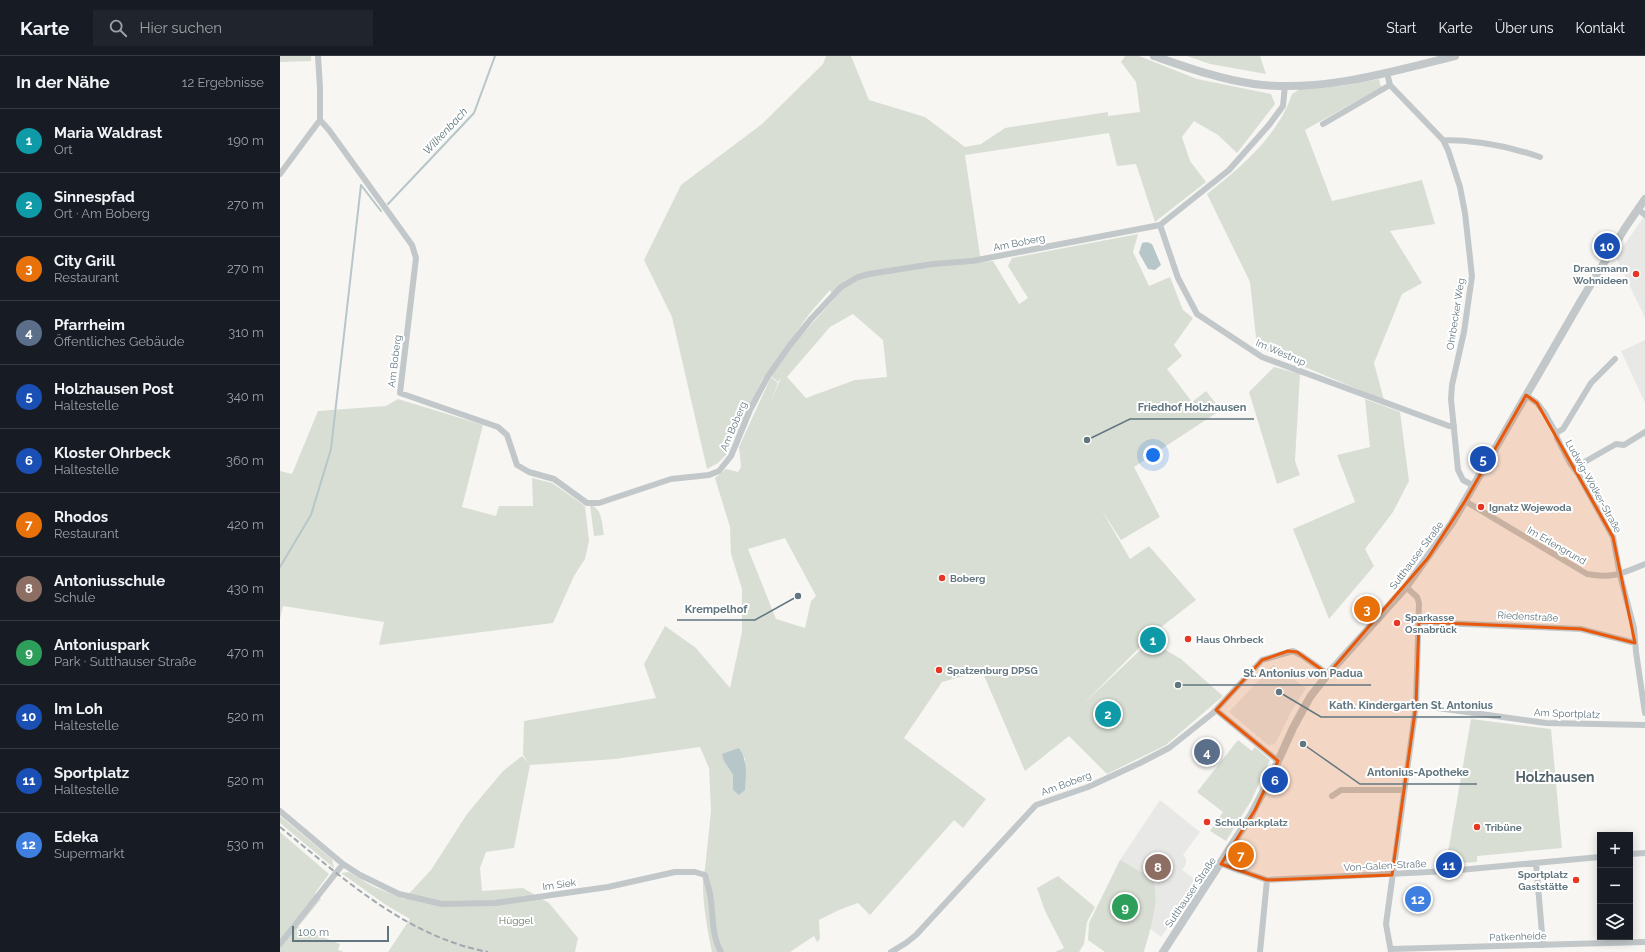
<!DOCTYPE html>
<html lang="de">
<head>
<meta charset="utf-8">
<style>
	:root { --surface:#171b24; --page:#20242c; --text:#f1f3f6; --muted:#9ea1a6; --line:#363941; --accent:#e73623 }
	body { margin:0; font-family:Raleway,sans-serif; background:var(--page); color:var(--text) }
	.controls { position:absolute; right:12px; bottom:12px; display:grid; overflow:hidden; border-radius:0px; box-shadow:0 2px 10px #0003 }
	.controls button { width:36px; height:36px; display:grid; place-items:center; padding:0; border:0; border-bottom:1px solid var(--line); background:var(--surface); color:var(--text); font:20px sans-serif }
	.scale { position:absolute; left:12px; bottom:10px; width:97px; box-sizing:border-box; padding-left:4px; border:2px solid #61767f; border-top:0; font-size:11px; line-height:14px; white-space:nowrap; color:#61767f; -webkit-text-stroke:3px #fff; paint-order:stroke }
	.you { position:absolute; left:873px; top:399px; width:14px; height:14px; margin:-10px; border:3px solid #fff; border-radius:50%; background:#1a73e8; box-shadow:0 0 0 6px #1a73e833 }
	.badge { display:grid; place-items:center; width:26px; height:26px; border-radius:50%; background:var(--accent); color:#fff; font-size:13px; font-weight:700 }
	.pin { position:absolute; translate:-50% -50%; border:2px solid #fff; box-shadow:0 1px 4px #0006 }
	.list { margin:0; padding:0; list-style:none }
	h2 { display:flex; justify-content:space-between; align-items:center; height:52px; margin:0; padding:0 16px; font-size:17px }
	h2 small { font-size:13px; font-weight:400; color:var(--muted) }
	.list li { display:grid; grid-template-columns:26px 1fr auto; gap:12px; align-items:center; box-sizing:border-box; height:64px; padding:0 16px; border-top:1px solid var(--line) }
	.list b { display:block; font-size:15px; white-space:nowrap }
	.list p { margin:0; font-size:13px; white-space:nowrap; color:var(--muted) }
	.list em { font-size:13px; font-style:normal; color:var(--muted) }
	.icon { flex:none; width:22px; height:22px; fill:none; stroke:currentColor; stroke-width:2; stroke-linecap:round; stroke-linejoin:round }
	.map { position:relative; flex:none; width:1365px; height:896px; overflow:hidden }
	header { display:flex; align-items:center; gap:24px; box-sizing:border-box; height:56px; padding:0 20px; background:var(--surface); border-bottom:1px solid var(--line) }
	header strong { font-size:19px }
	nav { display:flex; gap:22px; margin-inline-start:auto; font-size:14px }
	.search { width:280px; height:36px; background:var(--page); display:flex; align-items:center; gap:10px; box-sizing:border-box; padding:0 14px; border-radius:0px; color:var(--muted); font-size:15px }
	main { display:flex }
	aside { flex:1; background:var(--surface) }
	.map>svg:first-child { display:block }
	.built { fill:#e8e8e7 }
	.green { fill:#d9ded4; fill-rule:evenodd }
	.water { fill:#b7c6c8 }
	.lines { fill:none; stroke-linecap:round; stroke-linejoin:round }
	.stream { stroke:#b7c6c8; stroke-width:2 }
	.minor { stroke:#c2c7c9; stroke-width:6 }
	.tertiary { stroke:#c2c7c9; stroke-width:8 }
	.rail { stroke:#a0a9ad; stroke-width:2; stroke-dasharray:6 3; stroke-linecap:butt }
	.marked { fill:#e8590c; fill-opacity:0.2; stroke:#e8590c; stroke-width:3; stroke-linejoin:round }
	.poi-dot { fill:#e73623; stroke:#fff; stroke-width:1.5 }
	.labels { text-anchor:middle; stroke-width:4; stroke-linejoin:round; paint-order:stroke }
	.street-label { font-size:10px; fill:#61767f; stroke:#fff }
	.poi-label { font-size:10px; font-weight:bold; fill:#61767f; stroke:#fff; text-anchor:start }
	.park-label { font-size:10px; fill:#677760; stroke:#fff }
	.water-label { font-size:11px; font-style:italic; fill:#5c767b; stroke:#fff }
	.district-label { font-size:14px; font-weight:bold; fill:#53636a; stroke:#fff }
	.leader { fill:none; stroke:#61767f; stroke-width:1.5 }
	.callout-dot { fill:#61767f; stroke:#fff; stroke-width:1.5 }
	.callout-label { font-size:11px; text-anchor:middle; font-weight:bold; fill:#61767f; stroke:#fff; stroke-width:4; stroke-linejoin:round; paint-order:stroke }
</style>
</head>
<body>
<header>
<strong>Karte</strong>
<div class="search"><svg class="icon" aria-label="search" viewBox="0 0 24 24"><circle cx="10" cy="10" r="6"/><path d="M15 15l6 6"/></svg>Hier suchen</div>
<nav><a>Start</a><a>Karte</a><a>Über uns</a><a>Kontakt</a></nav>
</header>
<main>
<aside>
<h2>In der Nähe<small>12 Ergebnisse</small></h2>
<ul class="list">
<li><span class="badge" style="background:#0f9aa8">1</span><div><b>Maria Waldrast</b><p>Ort</p></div><em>190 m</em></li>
<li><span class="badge" style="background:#0f9aa8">2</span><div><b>Sinnespfad</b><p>Ort · Am Boberg</p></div><em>270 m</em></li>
<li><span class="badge" style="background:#e8710a">3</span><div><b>City Grill</b><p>Restaurant</p></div><em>270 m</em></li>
<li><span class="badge" style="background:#5c6f8a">4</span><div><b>Pfarrheim</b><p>Öffentliches Gebäude</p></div><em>310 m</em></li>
<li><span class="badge" style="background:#1a4fb4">5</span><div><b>Holzhausen Post</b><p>Haltestelle</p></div><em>340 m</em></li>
<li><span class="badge" style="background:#1a4fb4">6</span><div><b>Kloster Ohrbeck</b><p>Haltestelle</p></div><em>360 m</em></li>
<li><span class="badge" style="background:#e8710a">7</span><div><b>Rhodos</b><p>Restaurant</p></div><em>420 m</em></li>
<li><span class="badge" style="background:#8d6e63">8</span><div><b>Antoniusschule</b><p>Schule</p></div><em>430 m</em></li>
<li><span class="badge" style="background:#2e9e5b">9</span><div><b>Antoniuspark</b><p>Park · Sutthauser Straße</p></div><em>470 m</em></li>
<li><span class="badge" style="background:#1a4fb4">10</span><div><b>Im Loh</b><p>Haltestelle</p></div><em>520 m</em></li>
<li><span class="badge" style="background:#1a4fb4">11</span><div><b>Sportplatz</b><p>Haltestelle</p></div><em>520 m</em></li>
<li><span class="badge" style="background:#3f7fe0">12</span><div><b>Edeka</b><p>Supermarkt</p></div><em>530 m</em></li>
</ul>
</aside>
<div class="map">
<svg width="1365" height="896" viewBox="0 0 1365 896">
	<rect width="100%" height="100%" fill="#f7f6f3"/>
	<path class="built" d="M1365,159v103l-29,-61z
		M1365,284v63l-24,-52z
		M993,609l33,23 -16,26 -15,30 -7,1 -39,-33z
		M880,744l40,32 -17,23 3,3v6l-4,6 17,12 -38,55 -11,-8 6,-38 -36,-31z"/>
	<path class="green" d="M0,0h31v5l-31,1z
		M546,0h25l18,44 56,17 40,30 16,-3 24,-16 103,-16v4l32,-4 -4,-30 -15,-20 4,-6h14l58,23 74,15 4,10 -38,49 -19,-18 -24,-14 -12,16 8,24 16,21 -51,40 -19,-58 -19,2 -8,-33 -144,22 16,107 12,-1 26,43 9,-6 -20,-32 4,-8 126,-24 -5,18 16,34 21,-9 13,33 10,8 -19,27 8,11 -15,13 25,33 14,-11 15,19 -87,57 26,50 -39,23 -20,-31 29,50 19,-13 47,54 -40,31 -74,74 68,-64 31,18 42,37 -57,49 -59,29 -38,-38 -44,35 -43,-100 -40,11 -38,56 82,61 -23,29 -9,-8 -84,95 -12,-12 -19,7 -20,10 1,19 -3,3 -3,-6 -24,16h-78c-4,-20 -13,-64 -7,-83l6,-58 -2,-43 -9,-21 -85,12 -85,6 -16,83 -28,4 -6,16 2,23 41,-3 26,15 29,35 -3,14h-187l22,-33 -24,-14 -45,-32 8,-1 23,14 32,13 27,-29 36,-56 36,-43 19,-15 6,6 -5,-7 1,-34 132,-23 -12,-34 21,-38 31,22 34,40 12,-56v-43l-11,-35 -1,-27 -15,-49 11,-9 12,3 3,-5 -2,-20 32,-70 7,6 -7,18 10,-23 -3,4 -7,-6 21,-30 42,-47 -4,-9 -20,23 -47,65 -37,77 -8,8 -11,6 -35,-152 -28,-57 37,-75 81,-61 61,-60zM573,258l30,26 4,37 -32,3 -49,18 -19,-21 43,-50zM505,482l31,58 -5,5 -6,27 -29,-9 -28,-70zM465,702v32h-12v-15l-9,-14z
		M907,0h73l6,18 -56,-10z
		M1099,23l2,8 -76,43 27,71 90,-21 13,44 -45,7 32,52 -20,11 -28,69 10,37 -127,-53 -7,-65 -43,-88c33,-26 72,-59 85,-100l8,-5 41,-3z
		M994,311l26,7 -5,87 5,14 -23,9 -28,-92z
		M118,343l85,26 -21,82 34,9 3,-10h34l-1,-28 20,5 33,23 4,35 -4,18 -11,17 -21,47 -174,22 5,-23 -101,-16 -3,13v-148l12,3 26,-63 68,-5z
		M1085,343l35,13 9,69 -16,31 -28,37 9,17 -45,53 -36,-90 62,-27 -18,-47 33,-8z
		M310,449c12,2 12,19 14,30l-10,1z
		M1191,663l80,10 11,119 -85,8v6l-31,2z
		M958,684l14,11 3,-4 15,13 -19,41 -25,40 -16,-10 13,-19 -26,-20z
		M0,760l52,43 2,9 -54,-45z
		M0,776l49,42 -14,19 6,6 -23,28 42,17 -2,6 6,2h-64z
		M840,804c10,6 21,11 30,18 14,11 -2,59 -6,74h-39l-17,-12 1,-17z
		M778,820l37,31 -8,15 -3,22 -5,8h-24l9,-4 -19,-37 -8,-23z"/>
	<path class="water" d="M867,186l5,2 9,21 -6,5 -7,-1 -9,-16 3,-10z
		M459,692c9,14 7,26 6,42l-6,5 -6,-5v-15l-9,-14 -2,-7z"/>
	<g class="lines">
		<path class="stream" d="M108,148l86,-91 21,-57
			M0,511l31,-52 20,-66 30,-264 20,26"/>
		<path class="minor" d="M1107,17l3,12 53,55 5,10 12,37 5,26 7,63 -8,56 -12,53 -1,14 7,71 5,10 11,6
			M40,64l9,10 83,115 4,13 -16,135 98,34 9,8 10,30 12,7 25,7 33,24h12l72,-24 38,-4 10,-4 12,-15 19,-46 18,-34 22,-31 21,-26 30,-32 17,-10 11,-3 64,-10 39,-3 188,-36 69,-55 40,-45 14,-19 2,-21
			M1043,68l67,-39
			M1163,84c34,0 65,6 97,17
			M0,118l40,-54v-32l-2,-32
			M1358,153l7,6
			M880,169l18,53 19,36 65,43 187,69h5
			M1246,339l11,8 7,9 12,21 1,5 13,25 8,11 35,63 7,38 14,53 2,24 9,61
			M1276,377l7,-4 28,-46 24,-24
			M1294,412l42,-24 8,1 21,-13
			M1185,445l122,73c25,5 36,-1 58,-10
			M1139,566l162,7 54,14
			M1136,649l130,18 99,2
			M936,654l62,51
			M1052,740l9,-6h63
			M0,755l63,53 17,11 39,19 43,10 53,-1 113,-16 67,-15h20l10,3c2,8 5,16 6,25 2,16 1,37 10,52
			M1350,798l15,-1
			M1256,807l7,82
			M941,808l46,16 182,-9 151,-14
			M0,888l63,-80
			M1111,893l254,-7
			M611,896l15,-9 10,-8 120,-130 52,-18 52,-24 29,-15 44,-35 49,-53 31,-9 8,4 27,19
			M980,896l7,-72
			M1111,896l-5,-28 30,-219 3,-102 -2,-6 -11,-10"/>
		<path class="tertiary" d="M874,0c32,11 65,23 100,28 67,9 136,-12 201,-28
			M883,896l87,-135 20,-38 23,-51 17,-31 18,-23 78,-87 46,-64 130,-224 43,-71 20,-29"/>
		<path class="rail" d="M0,771c63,51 125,109 208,125"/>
	</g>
	<path class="marked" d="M1246,339l11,8 76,134 22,106 -54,-14 -162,-7 -3,83 -24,170 -125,5 -46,-16 34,-54 23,-49 -62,-51 46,-50 26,-9 9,1 31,22 100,-116 37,-57z"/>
	<g class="poi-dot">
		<circle cx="1356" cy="218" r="4"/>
		<circle cx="1201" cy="451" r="4"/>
		<circle cx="662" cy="522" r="4"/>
		<circle cx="1117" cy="567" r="4"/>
		<circle cx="908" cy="583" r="4"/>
		<circle cx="659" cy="614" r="4"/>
		<circle cx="927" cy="766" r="4"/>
		<circle cx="1197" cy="771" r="4"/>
		<circle cx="1296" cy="824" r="4"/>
	</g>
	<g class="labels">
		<g class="street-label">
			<text transform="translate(739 186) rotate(-11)" y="4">Am Boberg</text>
			<text transform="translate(1175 258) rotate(-81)" y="4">Ohrbecker Weg</text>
			<text transform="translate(1001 296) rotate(23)" y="4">Im Westrup</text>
			<text transform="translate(114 305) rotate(-83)" y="4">Am Boberg</text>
			<text transform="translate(453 370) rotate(-67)" y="4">Am Boberg</text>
			<text transform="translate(1314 430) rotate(61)" y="4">Ludwig-Wolker-Straße</text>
			<text transform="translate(1277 489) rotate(30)" y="4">Im Erlengrund</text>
			<text transform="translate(1136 499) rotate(-53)" y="4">Sutthauser Straße</text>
			<text transform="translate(1248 560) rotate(3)" y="4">Riedenstraße</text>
			<text transform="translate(1287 657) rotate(2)" y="4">Am Sportplatz</text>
			<text transform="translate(786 727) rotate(-20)" y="4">Am Boberg</text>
			<text transform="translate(1105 809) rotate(-3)" y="4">Von-Galen-Straße</text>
			<text transform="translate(279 828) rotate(-8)" y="4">Im Siek</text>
			<text transform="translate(910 836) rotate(-56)" y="4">Sutthauser Straße</text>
			<text transform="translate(1238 880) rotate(-2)" y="4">Patkenheide</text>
		</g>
		<g class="poi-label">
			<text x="1348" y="216" text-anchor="end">Dransmann<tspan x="1348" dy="12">Wohnideen</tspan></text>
			<text x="1209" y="455">Ignatz Wojewoda</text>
			<text x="670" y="526">Boberg</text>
			<text x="1125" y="565">Sparkasse<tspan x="1125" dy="12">Osnabrück</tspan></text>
			<text x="916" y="587">Haus Ohrbeck</text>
			<text x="667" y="618">Spatzenburg DPSG</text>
			<text x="935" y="770">Schulparkplatz</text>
			<text x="1205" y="775">Tribüne</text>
			<text x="1288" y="822" text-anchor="end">Sportplatz<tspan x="1288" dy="12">Gaststätte</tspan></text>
		</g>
		<g class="park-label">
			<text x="236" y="868">Hüggel</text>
		</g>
		<g class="water-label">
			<text transform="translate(165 75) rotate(-47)" y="4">Wilkenbach</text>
		</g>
		<g class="district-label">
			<text x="1275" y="726">Holzhausen</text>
		</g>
	</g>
	<path class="leader" d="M807 384L850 363H974M518 540L475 564H397M898 629L955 629H1091M999 636L1041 661H1221M1023 688L1080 728H1197"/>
	<g class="callout-dot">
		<circle cx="807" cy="384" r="4"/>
		<circle cx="518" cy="540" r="4"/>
		<circle cx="898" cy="629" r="4"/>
		<circle cx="999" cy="636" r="4"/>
		<circle cx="1023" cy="688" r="4"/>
	</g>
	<g class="callout-label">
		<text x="912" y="355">Friedhof Holzhausen</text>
		<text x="436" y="557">Krempelhof</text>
		<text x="1023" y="621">St. Antonius von Padua</text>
		<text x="1131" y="653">Kath. Kindergarten St. Antonius</text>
		<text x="1138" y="720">Antonius-Apotheke</text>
	</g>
</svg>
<div class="controls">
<button>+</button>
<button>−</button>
<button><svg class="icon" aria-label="layers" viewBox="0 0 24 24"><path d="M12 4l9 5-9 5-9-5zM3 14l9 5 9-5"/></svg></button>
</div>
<div class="scale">100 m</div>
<div class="you"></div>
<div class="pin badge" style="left:873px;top:584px;background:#0f9aa8">1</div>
<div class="pin badge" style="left:828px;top:658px;background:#0f9aa8">2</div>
<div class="pin badge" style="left:1087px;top:553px;background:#e8710a">3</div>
<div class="pin badge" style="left:927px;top:696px;background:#5c6f8a">4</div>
<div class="pin badge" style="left:1203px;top:403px;background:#1a4fb4">5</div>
<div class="pin badge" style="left:995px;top:724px;background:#1a4fb4">6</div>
<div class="pin badge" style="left:961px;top:799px;background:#e8710a">7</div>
<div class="pin badge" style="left:878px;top:811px;background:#8d6e63">8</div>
<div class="pin badge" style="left:845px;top:851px;background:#2e9e5b">9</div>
<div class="pin badge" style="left:1327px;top:190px;background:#1a4fb4">10</div>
<div class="pin badge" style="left:1169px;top:809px;background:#1a4fb4">11</div>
<div class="pin badge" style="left:1138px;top:843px;background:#3f7fe0">12</div>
</div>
</main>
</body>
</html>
